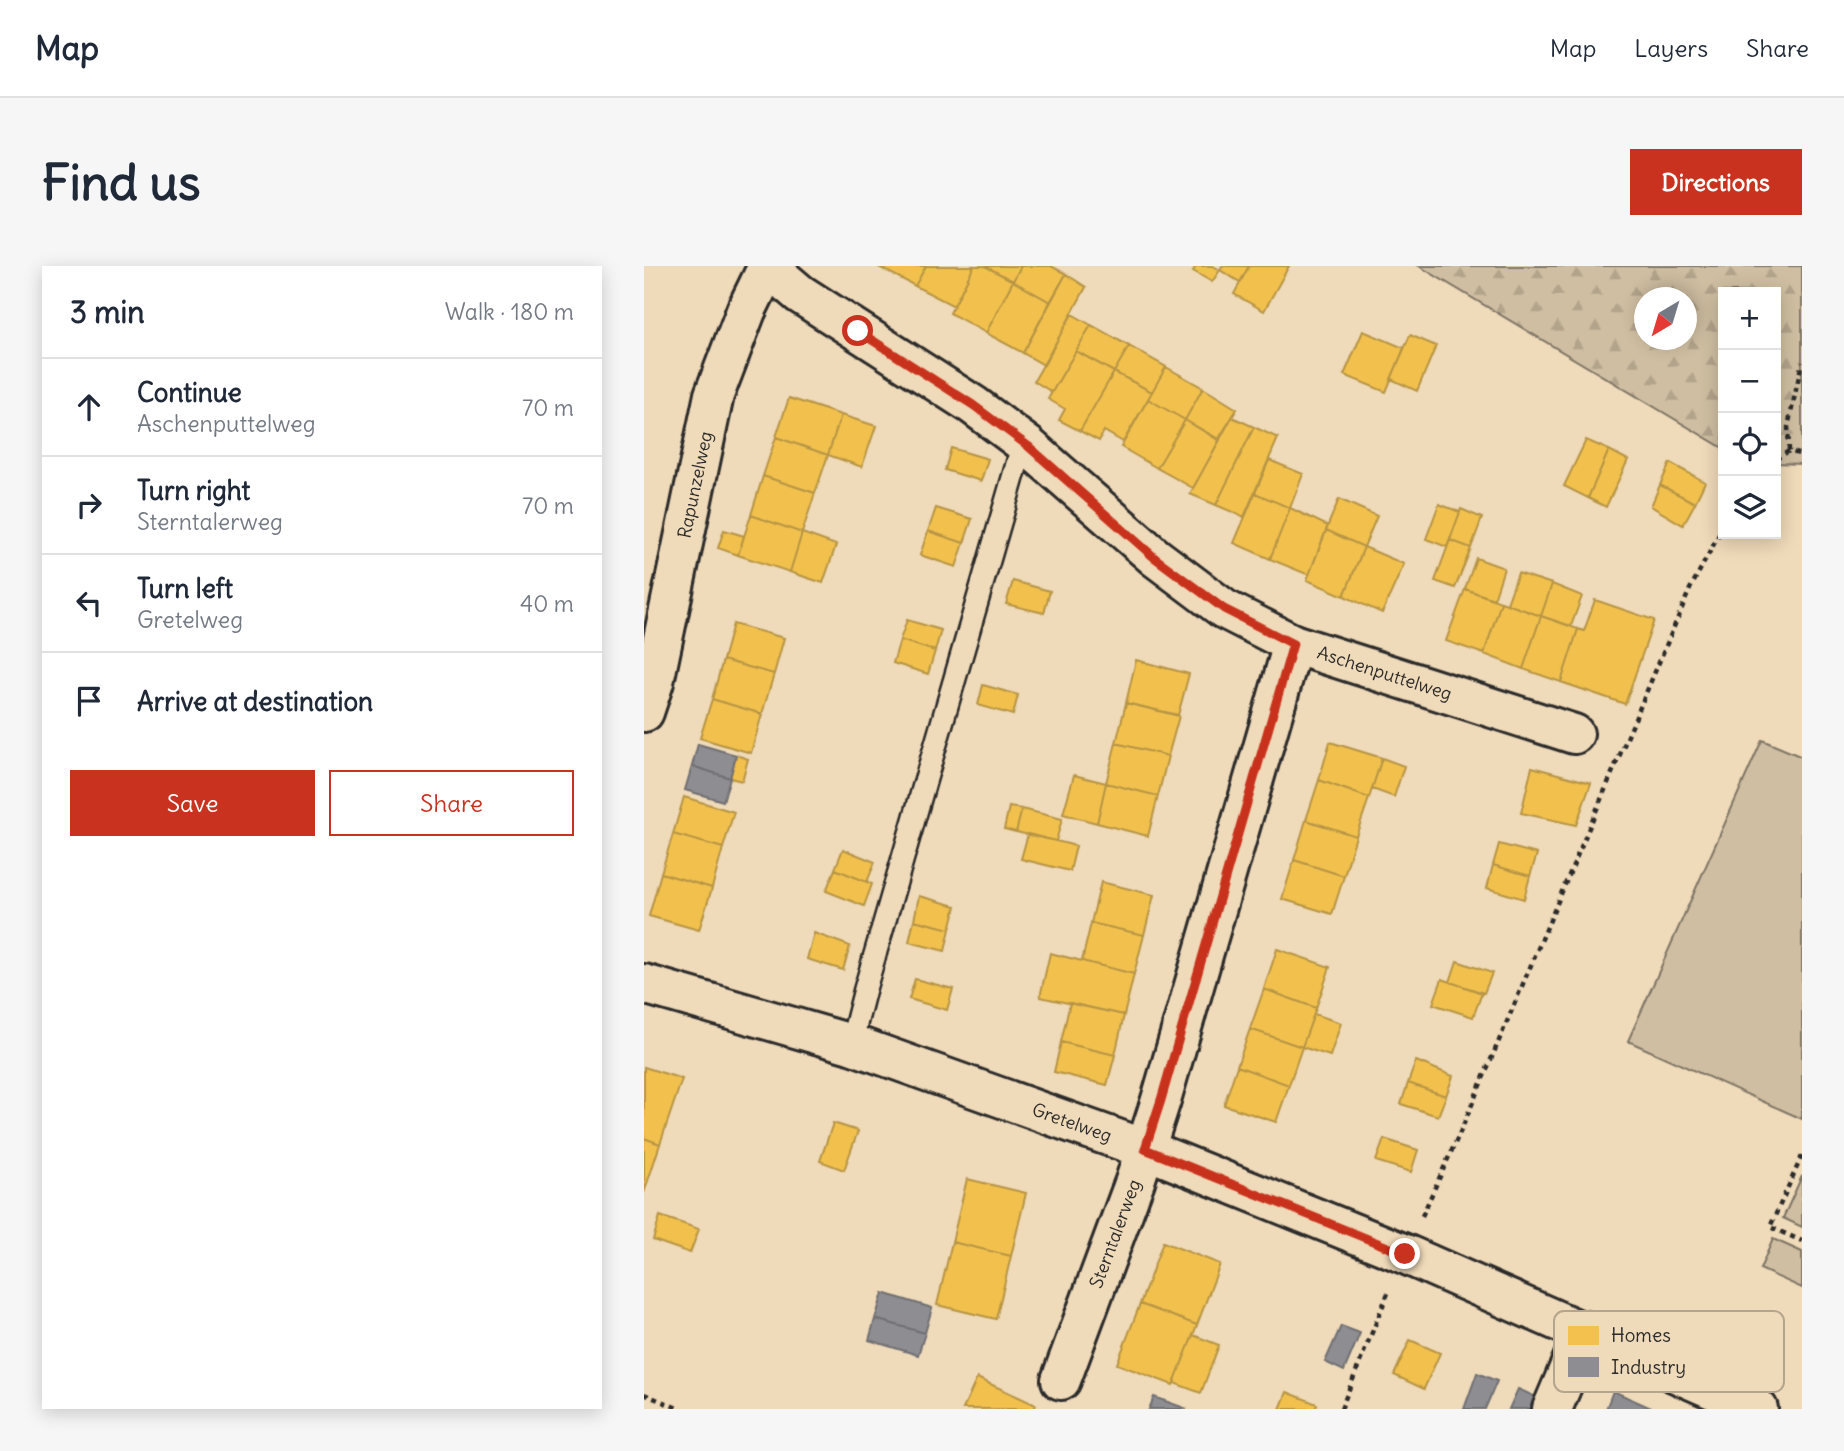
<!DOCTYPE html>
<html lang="en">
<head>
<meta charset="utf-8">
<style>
	:root { --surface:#fff; --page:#f6f6f7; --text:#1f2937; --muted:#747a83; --line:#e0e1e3; --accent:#c8321e }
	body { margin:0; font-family:Delius,sans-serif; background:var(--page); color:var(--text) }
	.controls { position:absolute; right:21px; top:21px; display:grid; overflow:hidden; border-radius:0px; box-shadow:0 4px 18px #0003 }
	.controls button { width:63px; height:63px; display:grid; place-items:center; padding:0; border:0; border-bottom:2px solid var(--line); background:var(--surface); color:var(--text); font:35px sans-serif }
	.compass { position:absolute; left:990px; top:21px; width:63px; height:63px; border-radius:50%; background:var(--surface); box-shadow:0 4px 18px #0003; rotate:218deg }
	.stop { position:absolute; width:21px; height:21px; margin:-16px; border:5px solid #c8321e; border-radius:50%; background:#fff }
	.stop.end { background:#c8321e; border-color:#fff; box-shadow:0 2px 7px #0008 }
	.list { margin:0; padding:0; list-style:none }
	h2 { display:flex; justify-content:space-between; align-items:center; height:91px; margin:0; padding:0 28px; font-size:30px }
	h2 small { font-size:23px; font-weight:400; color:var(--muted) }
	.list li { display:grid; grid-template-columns:46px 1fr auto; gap:21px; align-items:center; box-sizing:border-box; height:98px; padding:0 28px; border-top:2px solid var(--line) }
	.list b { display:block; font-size:26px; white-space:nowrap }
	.list p { margin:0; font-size:23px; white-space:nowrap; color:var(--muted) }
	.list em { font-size:23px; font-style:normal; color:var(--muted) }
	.actions { display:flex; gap:14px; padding:21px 28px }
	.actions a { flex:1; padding:16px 0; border:2px solid var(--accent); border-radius:0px; text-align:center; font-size:24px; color:var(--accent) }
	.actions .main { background:var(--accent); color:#fff }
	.icon { flex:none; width:38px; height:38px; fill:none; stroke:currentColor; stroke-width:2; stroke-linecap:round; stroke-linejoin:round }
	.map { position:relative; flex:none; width:1158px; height:1143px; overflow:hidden; border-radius:0px }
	header { display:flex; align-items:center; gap:42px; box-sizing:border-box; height:98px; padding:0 35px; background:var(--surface); border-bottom:2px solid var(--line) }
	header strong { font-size:33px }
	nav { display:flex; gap:38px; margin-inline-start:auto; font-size:24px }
	.intro { display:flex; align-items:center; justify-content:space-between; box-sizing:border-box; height:168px; padding:0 42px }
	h1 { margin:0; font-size:49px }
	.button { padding:18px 32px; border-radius:0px; background:var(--accent); color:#fff; font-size:24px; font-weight:700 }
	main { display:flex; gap:42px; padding:0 42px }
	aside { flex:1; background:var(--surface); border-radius:0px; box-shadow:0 4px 18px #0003 }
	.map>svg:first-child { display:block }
	.grass { fill:#cfbea1; stroke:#7d7466; stroke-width:2 }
	.forest { fill:url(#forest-firs); stroke:#7d7466; stroke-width:2; fill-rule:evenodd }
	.homes { fill:#f2c14e; stroke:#b69444; stroke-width:2 }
	.industry { fill:#8d8d92; stroke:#707073; stroke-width:2 }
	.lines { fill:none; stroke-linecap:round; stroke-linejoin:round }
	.service-casing { stroke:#2b2b2b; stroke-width:26 }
	.minor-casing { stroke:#2b2b2b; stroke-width:44 }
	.path { stroke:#2b2b2b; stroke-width:4.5; stroke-dasharray:5 5; stroke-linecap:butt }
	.service { stroke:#efdab9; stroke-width:21 }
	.minor { stroke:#efdab9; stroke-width:38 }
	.route { stroke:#c8321e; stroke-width:9 }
	.labels { text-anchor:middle; stroke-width:7; stroke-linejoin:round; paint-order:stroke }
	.street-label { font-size:18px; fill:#2b2b2b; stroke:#efdab9 }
	.key { fill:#efdab9; stroke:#b4a68e; stroke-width:2 }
	.key-label { font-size:19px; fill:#2b2b2b }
</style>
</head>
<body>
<header>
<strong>Map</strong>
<nav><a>Map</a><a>Layers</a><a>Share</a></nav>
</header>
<div class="intro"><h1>Find us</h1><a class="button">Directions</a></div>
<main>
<aside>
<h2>3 min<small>Walk · 180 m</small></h2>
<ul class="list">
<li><svg class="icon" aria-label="ahead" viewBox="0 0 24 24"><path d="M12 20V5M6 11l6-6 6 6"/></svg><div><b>Continue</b><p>Aschenputtelweg</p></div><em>70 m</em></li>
<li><svg class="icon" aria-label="right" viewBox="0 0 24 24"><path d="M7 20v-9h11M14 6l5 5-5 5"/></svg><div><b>Turn right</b><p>Sterntalerweg</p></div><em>70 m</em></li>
<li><svg class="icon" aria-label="left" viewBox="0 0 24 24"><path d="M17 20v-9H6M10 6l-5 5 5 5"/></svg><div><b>Turn left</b><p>Gretelweg</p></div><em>40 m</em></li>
<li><svg class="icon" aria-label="arrive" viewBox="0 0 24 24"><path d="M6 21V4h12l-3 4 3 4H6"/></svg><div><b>Arrive at destination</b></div></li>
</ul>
<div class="actions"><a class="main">Save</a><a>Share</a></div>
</aside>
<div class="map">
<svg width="1158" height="1143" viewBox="0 0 1158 1143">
	<defs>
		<pattern id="forest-firs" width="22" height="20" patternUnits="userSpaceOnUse" patternTransform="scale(1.75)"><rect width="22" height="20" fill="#cfbea1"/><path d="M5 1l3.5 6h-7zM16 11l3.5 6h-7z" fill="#b2a38b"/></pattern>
	</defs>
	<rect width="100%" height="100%" fill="#efdab9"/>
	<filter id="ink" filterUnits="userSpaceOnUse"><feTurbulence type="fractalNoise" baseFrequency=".0143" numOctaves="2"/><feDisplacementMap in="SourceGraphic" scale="14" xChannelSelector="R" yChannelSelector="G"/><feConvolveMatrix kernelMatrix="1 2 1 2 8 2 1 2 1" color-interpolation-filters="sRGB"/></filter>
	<g filter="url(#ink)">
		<path class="grass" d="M1118,474l40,17v362l-174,-78z
			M1158,910v51l-19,-9z
			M1129,973l29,13v36l-42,-19z"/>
		<path class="forest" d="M775,0h383v198l-26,-1v-171h-53v156zM1001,32h41v42h-41z"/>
		<path class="homes" d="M233,0h49l-11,20z
			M282,0h48l-20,40 -39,-20z
			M330,0h11l28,15 -27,52 -36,-20z
			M341,0h36l-8,15z
			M377,0h30l15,8 -16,28 -37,-21z
			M552,0h17l7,4 -8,12 -19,-11z
			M578,0h27l-9,16 -20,-12z
			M605,0h40l-25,45 -30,-17z
			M422,8l20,13 -42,78 -21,-12z
			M369,15l37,21 -27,51 -37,-20z
			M428,48l19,11 -39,67 -18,-11z
			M447,59l38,21 -15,26 -38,-21z
			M719,65l41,17 -18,44 -42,-17z
			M766,69l26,11 -19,45 -26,-12z
			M485,80l37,21 -14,25 -38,-20z
			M432,85l38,21 -34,59 -21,-11 6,-11 -17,-10z
			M522,101l37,21 -18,32 -37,-21z
			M470,106l38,20 -29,50 -19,-11 -5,10 -19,-10z
			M559,122l34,21 -19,31 -33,-20z
			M145,132l52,17 -13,40 -52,-18z
			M504,133l37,21 -28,48 -36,-21z
			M197,149l35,11 -14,41 -34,-12z
			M588,151l22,10 -38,78 -26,-11z
			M541,154l35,20 -27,48 -36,-20z
			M610,161l24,11 -34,79 -28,-12z
			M132,171l52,18 -13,38 -52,-17z
			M942,174l23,10 -21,48 -24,-12z
			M307,182l37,11 -7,22 -36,-11z
			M965,184l19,10 -22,47 -18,-9z
			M625,194l34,14 -13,34 -35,-15z
			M1026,197l35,19 -10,21 -35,-18z
			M119,210l52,17 -13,40 -51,-18z
			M1016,219l35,18 -12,22 -32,-19z
			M611,227l35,15 -20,51 -36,-16z
			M695,233l38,17 -13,31 -38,-17z
			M795,238l21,8 -13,35 -21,-8z
			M292,242l36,11 -8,24 -36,-12z
			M646,242l38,18 -19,49 -39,-16z
			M817,243l21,9 -11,30 -21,-8z
			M107,249l51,18 -12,39 -52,-17z
			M80,264l20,6 -6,19 -20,-7z
			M682,264l38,17 -20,49 -37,-16z
			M284,265l36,12 -8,24 -36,-12z
			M158,267l34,12 -13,38 -33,-11z
			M806,274l21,8 -16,40 -20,-7z
			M720,281l40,17 -22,49 -38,-17z
			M832,292l28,10 -10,31 -29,-10z
			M874,307l34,11 -11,32 -34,-12z
			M369,315l37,10 -6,22 -38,-9z
			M908,318l30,12 -11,30 -30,-10z
			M821,323l36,13 -17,52 -38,-13z
			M951,334l59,20 -29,84 -64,-22 17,-53 6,2z
			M857,336l40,14 -18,53 -39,-15z
			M897,350l37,13 -17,53 -38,-13z
			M263,354l34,10 -6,21 -35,-11z
			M89,358l51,14 -10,36 -51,-14z
			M256,374l35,11 -7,23 -35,-11z
			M79,394l51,14 -12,40 -50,-15z
			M492,394l53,14 -11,41 -52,-12z
			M339,419l35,10 -5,20 -35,-10z
			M68,433l50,15 -11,39 -51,-15z
			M482,437l53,13 -11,40 -52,-13z
			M686,476l52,16 -13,40 -50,-18z
			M472,477l52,13 -10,40 -52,-13z
			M92,489l12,4 -6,22 -12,-3z
			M738,492l22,8 -10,31 -22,-8z
			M888,501l59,16 -15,42 -55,-12z
			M430,509l32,8 -9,40 -34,-9z
			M675,514l50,18 -13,38 -50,-16z
			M462,517l52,13 -10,40 -51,-13z
			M40,531l50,15 -11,36 -50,-14z
			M365,541l13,2 -6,23 -12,-3z
			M378,543l40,10 -6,22 -40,-9z
			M662,554l50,16 -12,40 -50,-16z
			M29,568l50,14 -11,40 -51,-15z
			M384,568l48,12 -6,25 -49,-12z
			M855,578l38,10 -7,22 -37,-11z
			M199,583l32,13 -8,20 -32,-13z
			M650,594l50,16 -12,38 -50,-15z
			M849,599l37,11 -6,23 -37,-11z
			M191,603l37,15 -8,22 -38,-15z
			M17,607l51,15 -13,42 -50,-14z
			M457,616l53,13 -10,40 -53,-12z
			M275,630l37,10 -6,23 -36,-9z
			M270,654l36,9 -5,22 -36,-9z
			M447,657l53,12 -10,39 -52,-13z
			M170,667l36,13 -7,24 -36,-11z
			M633,683l53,18 -14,41 -52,-19z
			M406,687l84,21 -10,41 -84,-18z
			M813,695l35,12 -8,20 -34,-11z
			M271,713l38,10 -6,21 -38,-11z
			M798,713l40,14 -9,24 -40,-13z
			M620,723l52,19 -14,39 -52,-18z
			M426,737l54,12 -9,40 -54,-13z
			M670,748l27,9 -11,33 -28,-9z
			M606,763l52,18 -13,38 -52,-19z
			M417,776l54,13 -8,30 -53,-13z
			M772,795l37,15 -7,20 -38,-13z
			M593,800l52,19 -13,37 -52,-17z
			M0,801l38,12 -22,65 -16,-6z
			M764,817l38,13 -8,20 -37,-12z
			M189,857l25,8 -14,39 -24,-9z
			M0,872l16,6 -16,49z
			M740,873l34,11 -7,22 -35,-11z
			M323,913l59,14 -15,63 -59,-14z
			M16,950l39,13 -9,24 -37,-13z
			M308,976l59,14 -15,63 -59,-14z
			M519,976l57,22 -23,61 -57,-21z
			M496,1038l57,21 -24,60 -56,-21z
			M549,1069l26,10 -18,48 -27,-10z
			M766,1074l30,13 -16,36 -30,-14z
			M333,1112l59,27 -2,4h-71z
			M643,1126l30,12 -2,5h-35z"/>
		<path class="industry" d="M54,478l38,11 -6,23 -38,-12z
			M48,500l38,12 -7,23 -38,-11z
			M239,1027l49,15 -7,25 -50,-14z
			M231,1053l50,14 -7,22 -49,-15z
			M697,1060l19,7 -16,38 -19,-9z
			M833,1107l20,8 -12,28h-21z
			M874,1123l18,8 -5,12h-22z
			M969,1125l38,17v1h-45z
			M510,1131l33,12h-38z"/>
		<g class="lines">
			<g class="service-casing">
				<path id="service" d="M207,778l14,-55 154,-532 9,-11"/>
			</g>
			<g class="minor-casing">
				<g id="minor">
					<path id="s1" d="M123,0l33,28 173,111 55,41 127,111 69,52 69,35 281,90"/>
					<path id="s2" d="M0,446l10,-30 60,-287 32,-84 22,-45"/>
					<path id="s3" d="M0,718l207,60 294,105 260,105 353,155"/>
					<path id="s4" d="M417,1114l74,-199 26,-81 132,-456"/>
					<path d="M908,1143l33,-78"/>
				</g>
			</g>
			<path class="path" d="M1145,185l-1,-24 14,-65
				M1132,193l13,-8 13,4
				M1158,890l-32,71 32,14
				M778,950l40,-88 228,-539 33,-62
				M0,1128l36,15
				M697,1143l47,-116"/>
			<use href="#service" class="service"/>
			<use href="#minor" class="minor"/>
		</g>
	</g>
	<g class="lines" filter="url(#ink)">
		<path class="route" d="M214,65l115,74 55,41 127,112 69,51 69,35 -132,456 -16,49 260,105"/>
	</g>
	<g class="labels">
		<g class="street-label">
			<text dy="6" stroke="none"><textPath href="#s2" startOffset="233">Rapunzelweg</textPath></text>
			<text dy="6" stroke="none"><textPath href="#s1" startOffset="746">Aschenputtelweg</textPath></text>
			<text dy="6" stroke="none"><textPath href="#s3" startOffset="450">Gretelweg</textPath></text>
			<text dy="6" stroke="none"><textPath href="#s4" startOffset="156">Sterntalerweg</textPath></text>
		</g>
	</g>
	<rect x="910" y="1045" width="230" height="81" rx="10" class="key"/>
	<rect x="924" y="1060" width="31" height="19" fill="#f2c14e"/>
	<rect x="924" y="1091" width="31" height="20" fill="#8d8d92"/>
	<g class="key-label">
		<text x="967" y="1076">Homes</text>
		<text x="967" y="1108">Industry</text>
	</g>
</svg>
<div class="controls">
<button>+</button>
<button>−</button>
<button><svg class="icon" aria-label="locate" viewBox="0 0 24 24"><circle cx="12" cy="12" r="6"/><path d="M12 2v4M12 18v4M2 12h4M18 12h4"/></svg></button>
<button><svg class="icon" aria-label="layers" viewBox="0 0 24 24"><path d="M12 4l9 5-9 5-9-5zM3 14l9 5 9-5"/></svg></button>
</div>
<svg class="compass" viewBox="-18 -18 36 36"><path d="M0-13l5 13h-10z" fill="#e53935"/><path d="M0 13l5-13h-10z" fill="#747a83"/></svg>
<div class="stop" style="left:214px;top:65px"></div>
<div class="stop end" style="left:761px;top:988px"></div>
</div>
</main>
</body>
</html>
